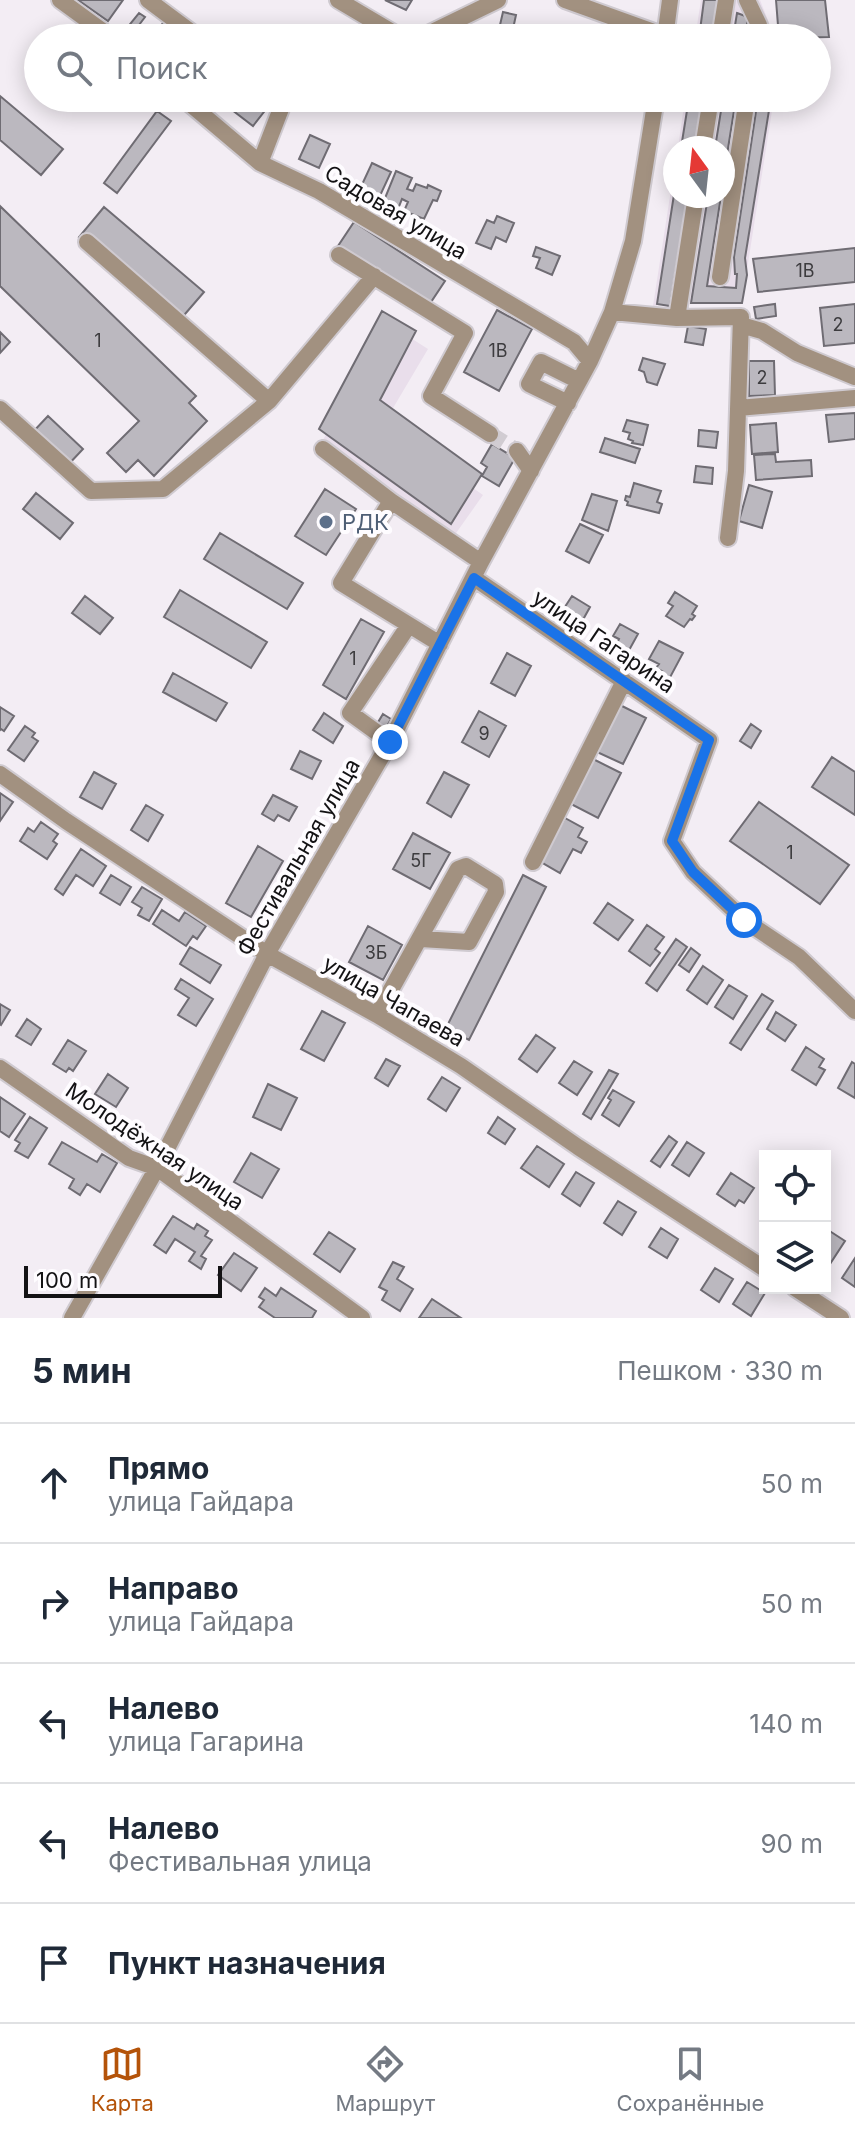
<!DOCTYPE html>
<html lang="ru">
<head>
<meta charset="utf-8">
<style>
	:root { --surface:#fff; --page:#f6f6f7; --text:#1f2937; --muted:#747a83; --line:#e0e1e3; --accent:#b45309 }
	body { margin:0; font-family:Inter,sans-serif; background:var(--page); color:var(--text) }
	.controls { position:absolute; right:24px; bottom:24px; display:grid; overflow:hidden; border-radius:0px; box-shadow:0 4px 20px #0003 }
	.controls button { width:72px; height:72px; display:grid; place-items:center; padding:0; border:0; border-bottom:2px solid var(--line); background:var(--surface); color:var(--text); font:40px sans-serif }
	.compass { position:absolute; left:663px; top:136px; width:72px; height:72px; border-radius:50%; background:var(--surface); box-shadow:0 4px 20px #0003; rotate:345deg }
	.scale { position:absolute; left:24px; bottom:20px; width:198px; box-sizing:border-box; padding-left:8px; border:4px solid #131214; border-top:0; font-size:22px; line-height:28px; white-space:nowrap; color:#131214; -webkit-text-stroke:6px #fefcff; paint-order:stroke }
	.stop { position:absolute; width:24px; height:24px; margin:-18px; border:6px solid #1a73e8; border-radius:50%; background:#fff }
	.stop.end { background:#1a73e8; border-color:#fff; box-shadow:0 2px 8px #0008 }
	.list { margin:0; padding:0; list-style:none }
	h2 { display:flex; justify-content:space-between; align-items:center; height:104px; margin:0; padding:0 32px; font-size:34px }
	h2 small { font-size:26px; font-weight:400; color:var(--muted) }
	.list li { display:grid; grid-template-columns:52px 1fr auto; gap:24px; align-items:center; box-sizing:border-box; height:120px; padding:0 32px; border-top:2px solid var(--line) }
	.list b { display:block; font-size:30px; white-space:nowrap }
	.list p { margin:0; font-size:26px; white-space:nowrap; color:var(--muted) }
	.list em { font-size:26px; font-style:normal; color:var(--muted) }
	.icon { flex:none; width:44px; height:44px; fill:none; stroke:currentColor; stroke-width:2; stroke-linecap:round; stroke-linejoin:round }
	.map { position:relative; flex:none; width:855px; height:1318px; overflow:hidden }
	.search { position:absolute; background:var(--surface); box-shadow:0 4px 20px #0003; left:24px; right:24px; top:24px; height:88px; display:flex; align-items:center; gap:20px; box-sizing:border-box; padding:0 28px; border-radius:44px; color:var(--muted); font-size:30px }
	.sheet { height:704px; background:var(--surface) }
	nav { display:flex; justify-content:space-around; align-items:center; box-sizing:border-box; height:112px; border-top:2px solid var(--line); background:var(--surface); font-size:22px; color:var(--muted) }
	nav a { display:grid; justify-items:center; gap:4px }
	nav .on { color:var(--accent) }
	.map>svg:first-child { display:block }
	.built { fill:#e9deeb }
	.building { fill:#bbb8bf; stroke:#6f6c73; stroke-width:2 }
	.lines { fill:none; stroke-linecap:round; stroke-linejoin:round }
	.minor-tunnel { stroke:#d1ccd2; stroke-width:16; stroke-dasharray:16 8; stroke-linecap:butt }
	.minor-casing { stroke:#cfcad0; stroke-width:20 }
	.minor { stroke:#a29180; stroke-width:16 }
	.route { stroke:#1a73e8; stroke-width:10 }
	.service-dot { fill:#5c6f8a; stroke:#fefcff; stroke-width:3 }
	.labels { text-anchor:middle; stroke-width:8; stroke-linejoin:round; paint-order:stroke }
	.number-label { font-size:18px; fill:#3d3c3f }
	.street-label { font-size:22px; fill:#131214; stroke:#fefcff }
	.service-label { font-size:22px; fill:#4e5e75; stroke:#fefcff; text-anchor:start }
</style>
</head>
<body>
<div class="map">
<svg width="855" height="1318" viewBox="0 0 855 1318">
	<rect width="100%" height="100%" fill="#f3edf4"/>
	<path class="built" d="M701,0h59l15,38h-80z
		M685,98h89l-31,197 -90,11 22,-142v32h48v-48h-45z
		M392,326l36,23 -45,76 100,70 -29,41 -133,-93z"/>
	<path class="building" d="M78,0h45l-15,21z
		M385,0h27l-6,10z
		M704,0h16l-6,38h-15z
		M776,0h49l4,37 -50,1z
		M503,12l13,3 -5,23h-14z
		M139,13l6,4 -6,8 14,11 10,-13 7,6 -8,9h-25l-11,-9z
		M737,13l11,4 -3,21h-12z
		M0,96l63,53 -22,26 -41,-35z
		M220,98h20l13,11 5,-7 9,6 -14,18 -34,-26z
		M689,98h15l-8,50h-15z
		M723,98h13l-13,82v-32h-8z
		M758,98h13l-26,160 2,17 -5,28h-51l17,-107h13l-14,90 29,2 1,-14h-2l-1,-17z
		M157,111l14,10 -54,72 -13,-10z
		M310,135l20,9 -11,24 -20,-9z
		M372,163l19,9 -13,28 -19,-9z
		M396,171l16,7 -5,11 6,2 3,-7 11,4 1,-3 13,6 -4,10 -4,-1 -9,19 -20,-8 4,-9 -6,-3 -6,15 -15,-6z
		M675,188v8h13l-18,110 -13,-2z
		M0,206l196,190 -7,7 18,18 -53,55 -16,-16 -12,12 -19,-19 32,-32 -139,-135z
		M104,207l100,85 -25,29 -100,-84z
		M497,216l17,7 -8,19 -10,-5 -5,12 -15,-6 11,-23 7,3z
		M354,222l91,59 -16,24 -91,-59z
		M536,247l24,9 -8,19 -16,-7 4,-10 -7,-2z
		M855,248v34l-97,10 -5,-33z
		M775,304l1,12 -20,3 -2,-12z
		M855,304v39l-31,3 -4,-38z
		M497,310l35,19 -33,62 -35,-19z
		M382,311l34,20 -36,69 102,74 -31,50 -132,-95z
		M688,326l18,3 -3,16 -18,-3z
		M0,332l10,10 -10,11z
		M643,358l22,6 -8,21 -10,-3 -3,-10 -5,-2z
		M749,361h25l1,34 -26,1z
		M855,413v26l-26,3 -3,-27z
		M48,416l35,33 -17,18 -35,-33z
		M627,420l21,5 -5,20 -11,-2 1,-2 -5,-2 2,-6 -7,-2z
		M776,423l2,29 -26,2 -2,-29z
		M699,430l19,2 -2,16 -18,-2z
		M605,438l35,11 -5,14 -35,-11z
		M492,444l23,14 -16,28 -17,-10 5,-9 -6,-4z
		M775,454l1,8 35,-2 1,16 -56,4 -2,-25z
		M696,466l17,2 -1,16 -18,-2z
		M634,483l27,8 -4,11 5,2 -3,9 -32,-8 1,-3 -3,-2 1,-4 4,1z
		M749,485l23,7 -10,36 -23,-7z
		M325,489l31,20 -30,46 -31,-19z
		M36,493l37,30 -13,16 -37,-30z
		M592,494l25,7 -9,30 -26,-11z
		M580,524l23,11 -14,28 -23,-12z
		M220,533l83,50 -16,26 -83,-50z
		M180,590l87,52 -16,26 -87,-51z
		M675,592l22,14 -5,8 3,2 -3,4 -2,-1 -6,8 -18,-11 7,-10 -5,-3z
		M85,596l28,22 -13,16 -28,-21z
		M572,596l18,11 -10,18 -19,-12z
		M361,619l23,13 -38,67 -23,-14z
		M620,624l18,10 -10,18 -12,-7 3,-6 -6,-3z
		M659,641l24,12 -16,30 -10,-5 5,-7 -6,-3 3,-4 -10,-5z
		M507,653l24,13 -16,30 -24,-13z
		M173,673l54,30 -11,18 -53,-29z
		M620,705l26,13 -23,46 -26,-12z
		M0,707l14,9 -10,15 -3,-2 -1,1z
		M479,711l27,15 -17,31 -27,-15z
		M324,713l19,13 -10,17 -20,-13z
		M383,714l8,5 -8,15 -9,-5z
		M751,724l10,7 -10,17 -11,-7z
		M25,726l10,7 -3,4 6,4 -14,20 -16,-11z
		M300,751l21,10 -9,18 -21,-10z
		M832,757l23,15v43l-43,-28z
		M593,759l28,14 -23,45 -27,-14z
		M94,772l22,12 -14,25 -22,-12z
		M444,772l25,13 -18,32 -24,-14z
		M0,793l13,9 -13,19z
		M273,795l24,12 -8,14 -11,-6 -4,6 -12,-7z
		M759,802l90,63 -29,39 -90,-63z
		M146,805l17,10 -15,26 -17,-11z
		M565,818l18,10 -5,9 9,5 -6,11 -8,-4 -13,24 -19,-11z
		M41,822l17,12 -5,7 4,3 -10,15 -27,-18 8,-13 6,4z
		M413,833l37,20 -20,36 -37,-20z
		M258,846l25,15 -32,56 -25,-14z
		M81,849l25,17 -13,20 -17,-11 -13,20 -8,-6z
		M111,875l20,12 -11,18 -20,-12z
		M523,875l23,12 -77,153 -23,-12z
		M142,887l20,12 -13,22 -11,-6 4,-7 -10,-6z
		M608,903l25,17 -15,20 -24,-17z
		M162,910l17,11 6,-9 21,14 -9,13 -4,-3 -7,10 -33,-22z
		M647,925l17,12 -9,12 5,4 -10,13 -21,-15z
		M368,926l34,19 -19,35 -34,-18z
		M676,939l11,8 -30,44 -11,-8z
		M190,947l31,18 -11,18 -30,-19z
		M691,948l9,7 -11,17 -10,-7z
		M703,966l20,14 -16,24 -20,-14z
		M181,979l32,20 -17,27 -18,-11 11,-17 -14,-9z
		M729,985l18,11 -14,23 -18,-12z
		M762,994l11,7 -32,49 -11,-7z
		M0,1004l10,6 -9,15 -1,-1z
		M322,1011l23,12 -21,38 -23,-12z
		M776,1012l20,13 -11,16 -18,-12z
		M27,1019l14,10 -10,16 -15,-9z
		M536,1035l19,13 -18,24 -18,-13z
		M68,1040l18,11 -13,20 -4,-3 -3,4 -13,-8z
		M806,1047l18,12 -5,8 6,3 -9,15 -24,-15z
		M386,1059l14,7 -12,20 -13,-8z
		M574,1061l18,11 -15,23 -18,-12z
		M852,1062l3,2v34l-17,-10z
		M609,1070l9,4 -27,45 -8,-5z
		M108,1074l20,14 -12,19 -21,-13z
		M442,1077l18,11 -14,23 -18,-12z
		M268,1084l29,14 -16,32 -28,-13z
		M613,1090l21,12 -15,24 -17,-11 9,-15 -3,-2z
		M0,1097l25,17 -16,23 -9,-6z
		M30,1117l17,11 -19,30 -13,-7 5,-8 -5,-3z
		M498,1117l17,12 -10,15 -17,-11z
		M669,1136l8,6 -17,25 -9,-6z
		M62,1142l35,20 5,-8 15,9 -17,29 -13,-8 -7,11 -11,-7 5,-9 -25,-15z
		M687,1142l17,11 -15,23 -17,-11z
		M537,1146l27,18 -15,23 -28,-19z
		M251,1153l28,16 -17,29 -28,-16z
		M576,1172l18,11 -14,23 -18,-12z
		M731,1173l23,15 -10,15 -5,-3 -4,6 -18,-12z
		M618,1201l18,11 -14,23 -18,-12z
		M173,1216l21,13 3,-5 11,7 -3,5 7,4 -11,16 5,3 -5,10 -12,-8 6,-9 -20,-13 -9,14 -12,-8z
		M661,1228l17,11 -11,19 -18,-11z
		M825,1228l20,13 -17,26 -3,-1z
		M329,1232l26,17 -15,23 -26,-18z
		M234,1253l23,15 -16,23 -23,-16z
		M855,1258v29l-13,-9z
		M393,1262l11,5 -7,12 16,10 -13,22 -18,-11 5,-9 -8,-4z
		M715,1268l18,11 -14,23 -18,-12z
		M747,1282l18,11 -14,23 -18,-12z
		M265,1288l11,8 5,-8 35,23 -4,7h-37l-16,-11 5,-7 -5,-3z
		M432,1299l29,19h-42z"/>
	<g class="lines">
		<path class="minor-tunnel" d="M490,434l27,17"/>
		<g class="minor-casing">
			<path id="minor" d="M60,0l52,38
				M148,0l51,38
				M338,0l64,38
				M565,0l100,36
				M747,0l12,25 -2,13
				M420,38l78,-38
				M665,38l5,-38
				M720,38l6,-38
				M183,98l77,65 59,28 255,151 16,19
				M703,148l8,-50
				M260,163l22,-57 -7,-8
				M87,242l182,159
				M339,255l126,78 -34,63 59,38
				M720,277l27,-179
				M612,312l65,6 64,-1 -5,154 -8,67
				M677,318l19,-122
				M741,325l21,6 35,22 58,24
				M568,403l-39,-19 12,-22 38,19
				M738,408l117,-10
				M0,409l91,82 72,-2 106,-88 105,-125
				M323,449l68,52 90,61
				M517,451l14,20
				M391,501l-50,82 99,61
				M474,578l235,162 -37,101 21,31 51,48 55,37 56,54
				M390,742l-40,-29 59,-88
				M0,774l66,47 201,133 110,61 84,51 117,81 187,122
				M533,862l91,-181
				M377,1015l81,-146 8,-3 29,18 1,8 -27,50 -48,-3
				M0,1068l129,90 28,10 205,150
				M795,1288l46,30
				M72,1318l85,-150 110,-214 123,-212 91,-180 109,-201 22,-49 21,-71 23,-143"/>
		</g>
		<use href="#minor" class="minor"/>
	</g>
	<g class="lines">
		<path class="route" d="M390,742l84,-164 235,162 -37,101 21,31 51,48"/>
	</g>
	<circle class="service-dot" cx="326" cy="522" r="8"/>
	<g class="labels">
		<g class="number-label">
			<text x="805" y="277">1В</text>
			<text x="838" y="331">2</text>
			<text x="98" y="347">1</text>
			<text x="498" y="357">1В</text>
			<text x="762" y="384">2</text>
			<text x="353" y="665">1</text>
			<text x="484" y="740">9</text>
			<text x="790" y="859">1</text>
			<text x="421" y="867">5Г</text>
			<text x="376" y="959">3Б</text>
		</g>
		<g class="street-label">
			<text transform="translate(396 212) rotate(31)" y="8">Садовая улица</text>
			<text transform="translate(604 641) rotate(34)" y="8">улица Гагарина</text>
			<text transform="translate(298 857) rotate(-60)" y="8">Фестивальная улица</text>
			<text transform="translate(394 1001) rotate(30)" y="8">улица Чапаева</text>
			<text transform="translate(155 1146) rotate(34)" y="8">Молодёжная улица</text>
		</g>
		<g class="service-label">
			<text x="342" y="530">РДК</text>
		</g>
	</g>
</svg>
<div class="controls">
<button><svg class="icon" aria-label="locate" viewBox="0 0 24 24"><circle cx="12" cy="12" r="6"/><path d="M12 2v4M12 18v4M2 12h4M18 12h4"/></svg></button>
<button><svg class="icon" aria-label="layers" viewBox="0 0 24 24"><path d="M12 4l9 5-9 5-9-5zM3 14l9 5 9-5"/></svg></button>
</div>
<svg class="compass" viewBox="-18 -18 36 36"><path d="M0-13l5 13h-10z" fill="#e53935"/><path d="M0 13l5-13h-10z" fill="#747a83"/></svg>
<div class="scale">100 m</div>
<div class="stop" style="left:744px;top:920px"></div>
<div class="stop end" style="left:390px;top:742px"></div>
<div class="search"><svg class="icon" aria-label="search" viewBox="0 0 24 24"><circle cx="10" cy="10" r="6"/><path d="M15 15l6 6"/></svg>Поиск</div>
</div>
<section class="sheet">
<h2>5 мин<small>Пешком · 330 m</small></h2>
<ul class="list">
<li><svg class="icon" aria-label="ahead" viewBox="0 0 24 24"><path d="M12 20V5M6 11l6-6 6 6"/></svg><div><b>Прямо</b><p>улица Гайдара</p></div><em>50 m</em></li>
<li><svg class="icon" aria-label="right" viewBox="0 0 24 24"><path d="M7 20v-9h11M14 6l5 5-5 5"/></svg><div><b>Направо</b><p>улица Гайдара</p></div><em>50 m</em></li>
<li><svg class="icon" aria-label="left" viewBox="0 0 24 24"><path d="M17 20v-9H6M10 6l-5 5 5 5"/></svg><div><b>Налево</b><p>улица Гагарина</p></div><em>140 m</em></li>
<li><svg class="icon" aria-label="left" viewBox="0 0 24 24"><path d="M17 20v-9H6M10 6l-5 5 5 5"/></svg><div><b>Налево</b><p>Фестивальная улица</p></div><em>90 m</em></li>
<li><svg class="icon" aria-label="arrive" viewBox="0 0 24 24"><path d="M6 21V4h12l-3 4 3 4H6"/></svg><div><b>Пункт назначения</b></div></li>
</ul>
</section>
<nav>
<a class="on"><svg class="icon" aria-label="map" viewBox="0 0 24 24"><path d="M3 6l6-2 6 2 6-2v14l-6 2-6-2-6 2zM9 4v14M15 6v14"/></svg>Карта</a>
<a><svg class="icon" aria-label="directions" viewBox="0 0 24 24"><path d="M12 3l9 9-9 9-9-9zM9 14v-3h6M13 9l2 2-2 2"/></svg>Маршрут</a>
<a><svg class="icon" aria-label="saved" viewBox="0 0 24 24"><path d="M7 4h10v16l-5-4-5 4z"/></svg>Сохранённые</a>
</nav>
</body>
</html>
